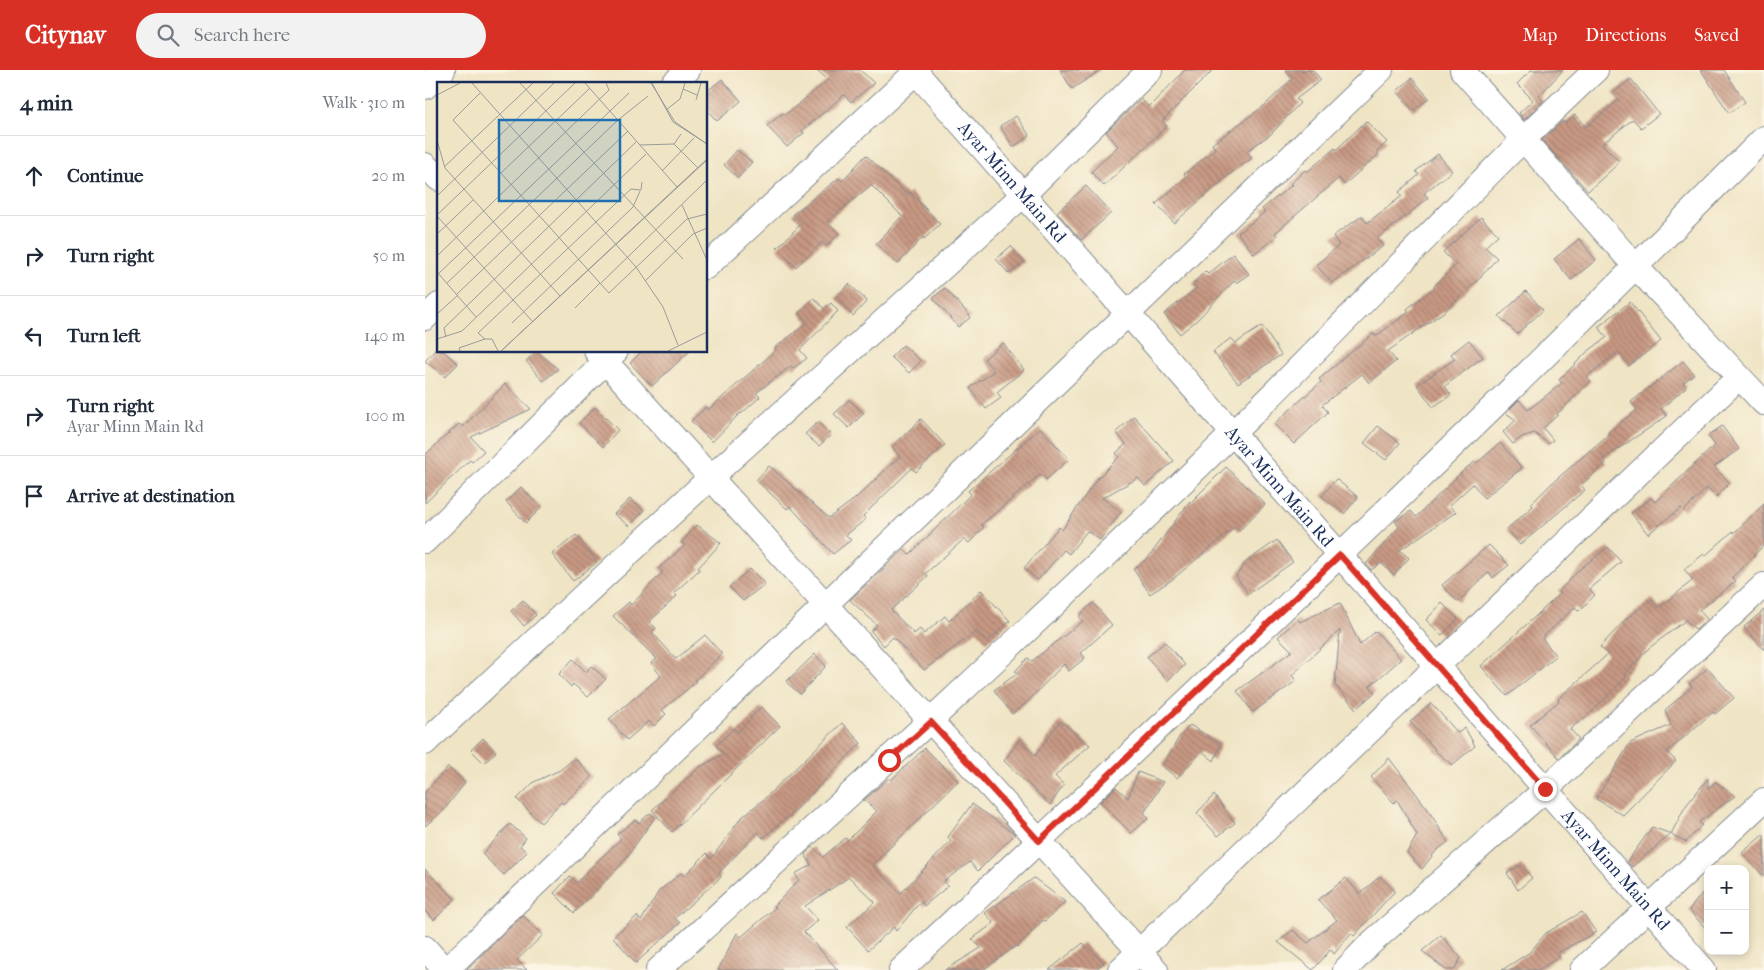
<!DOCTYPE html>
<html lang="en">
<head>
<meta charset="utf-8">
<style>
	:root { --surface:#fff; --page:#f2f2f3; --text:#1f2937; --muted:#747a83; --line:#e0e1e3; --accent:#d93025 }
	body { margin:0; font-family:"IM FELL French Canon",serif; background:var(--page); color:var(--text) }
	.controls { position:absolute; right:15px; bottom:15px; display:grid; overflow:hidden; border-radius:10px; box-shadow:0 2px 8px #0003 }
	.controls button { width:45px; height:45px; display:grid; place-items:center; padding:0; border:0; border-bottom:1px solid var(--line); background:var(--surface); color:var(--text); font:25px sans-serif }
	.stop { position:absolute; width:15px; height:15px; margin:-11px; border:4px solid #d93025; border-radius:50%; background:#fff }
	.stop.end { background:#d93025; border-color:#fff; box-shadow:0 1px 5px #0008 }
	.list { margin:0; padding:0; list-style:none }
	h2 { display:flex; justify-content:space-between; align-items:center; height:65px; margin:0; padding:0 20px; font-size:21px }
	h2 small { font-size:16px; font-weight:400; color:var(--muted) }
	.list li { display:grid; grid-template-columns:32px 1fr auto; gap:15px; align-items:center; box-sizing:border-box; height:80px; padding:0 20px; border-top:1px solid var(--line) }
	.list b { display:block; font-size:19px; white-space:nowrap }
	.list p { margin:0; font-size:16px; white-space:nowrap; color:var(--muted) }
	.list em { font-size:16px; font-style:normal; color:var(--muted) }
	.icon { flex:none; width:28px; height:28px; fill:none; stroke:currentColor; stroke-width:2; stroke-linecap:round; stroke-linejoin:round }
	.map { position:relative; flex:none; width:1339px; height:900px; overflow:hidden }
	header { display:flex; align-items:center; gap:30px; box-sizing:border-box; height:70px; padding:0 25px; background:var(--accent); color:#fff }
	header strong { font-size:24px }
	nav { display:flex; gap:28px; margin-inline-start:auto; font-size:18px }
	.search { width:350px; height:45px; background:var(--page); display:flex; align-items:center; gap:12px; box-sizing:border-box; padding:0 18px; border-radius:28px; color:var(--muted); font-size:19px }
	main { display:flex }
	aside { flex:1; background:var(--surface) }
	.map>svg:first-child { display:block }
	.building { fill:url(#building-back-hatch) }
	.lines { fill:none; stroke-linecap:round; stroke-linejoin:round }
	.street-casing { stroke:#858a91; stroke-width:26 }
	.street { stroke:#fff; stroke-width:24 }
	.route { stroke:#d93025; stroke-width:6 }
	.labels { text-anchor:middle; stroke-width:4; stroke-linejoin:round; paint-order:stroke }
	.street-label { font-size:18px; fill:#1b2f5e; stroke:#fcf5e5 }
	.inset-road { fill:none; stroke:#9a9c9b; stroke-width:1 }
	.view { fill:#1f6fb2; fill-opacity:0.15; stroke:#1f6fb2; stroke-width:2.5 }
	.inset-edge { fill:none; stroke:#1b2f5e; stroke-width:2.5 }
</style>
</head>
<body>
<header>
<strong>Citynav</strong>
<div class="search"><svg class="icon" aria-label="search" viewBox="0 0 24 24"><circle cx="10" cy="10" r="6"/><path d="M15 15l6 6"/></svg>Search here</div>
<nav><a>Map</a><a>Directions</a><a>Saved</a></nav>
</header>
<main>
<aside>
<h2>4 min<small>Walk · 310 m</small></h2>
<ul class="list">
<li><svg class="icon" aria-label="ahead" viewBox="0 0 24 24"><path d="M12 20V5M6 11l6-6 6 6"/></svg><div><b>Continue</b></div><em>20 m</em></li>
<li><svg class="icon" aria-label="right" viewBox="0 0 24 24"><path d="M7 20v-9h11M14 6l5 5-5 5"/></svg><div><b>Turn right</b></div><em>50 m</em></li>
<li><svg class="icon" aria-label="left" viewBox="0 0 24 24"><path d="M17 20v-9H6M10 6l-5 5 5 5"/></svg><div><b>Turn left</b></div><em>140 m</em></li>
<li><svg class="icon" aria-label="right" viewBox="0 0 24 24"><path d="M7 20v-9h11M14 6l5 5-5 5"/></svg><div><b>Turn right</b><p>Ayar Minn Main Rd</p></div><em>100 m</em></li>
<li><svg class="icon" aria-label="arrive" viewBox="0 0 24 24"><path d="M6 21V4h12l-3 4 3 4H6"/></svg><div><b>Arrive at destination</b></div></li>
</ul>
</aside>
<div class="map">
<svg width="1339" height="900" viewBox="0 0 1339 900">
	<defs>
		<pattern id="building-back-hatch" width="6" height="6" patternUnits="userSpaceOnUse" patternTransform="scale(1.25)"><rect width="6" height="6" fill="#c89983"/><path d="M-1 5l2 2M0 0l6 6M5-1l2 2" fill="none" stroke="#a27d6e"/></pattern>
	</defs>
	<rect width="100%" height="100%" fill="#fcf5e5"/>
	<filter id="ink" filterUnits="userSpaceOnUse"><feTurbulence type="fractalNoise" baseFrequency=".02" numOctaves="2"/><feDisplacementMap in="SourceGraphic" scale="10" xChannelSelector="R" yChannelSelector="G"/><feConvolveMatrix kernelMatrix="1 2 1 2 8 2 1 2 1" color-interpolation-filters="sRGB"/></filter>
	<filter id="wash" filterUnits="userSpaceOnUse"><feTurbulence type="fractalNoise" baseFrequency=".0096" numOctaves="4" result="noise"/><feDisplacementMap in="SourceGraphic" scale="20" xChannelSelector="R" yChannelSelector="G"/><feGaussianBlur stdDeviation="1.12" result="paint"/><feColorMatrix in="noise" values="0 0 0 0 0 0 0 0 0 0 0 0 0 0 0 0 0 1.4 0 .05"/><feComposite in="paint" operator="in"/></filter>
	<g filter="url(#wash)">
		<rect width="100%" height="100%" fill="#efe4c4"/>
		<g id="blocks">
			<path class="building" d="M392,0h43l14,13 -23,19 -7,-7 -42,36 2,2 -17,14 -20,-21 16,-13 2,2 43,-35z
				M635,0h41l-29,19z
				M760,0h28l-51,51 5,5 -63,60 -13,-14 27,-26 -12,-14 35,-33 8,8z
				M860,0h28l8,10 -25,19 4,4 -29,31 -24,17 5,7 -23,17 -55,48 -18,-19 30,-27 -2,-3 31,-25 -3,-5 52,-38 28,-27z
				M1106,0h32l-24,26 4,5 -19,19 -5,-7 14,-13 -16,-16z
				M1276,0h23l21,32 -16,11z
				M987,8l17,20 -16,13 -16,-20z
				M297,9l19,22 -24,20 -11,-12v-17z
				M1206,9l28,35 -18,14 -8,-9 -31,25 18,18 -32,29 -46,-51 21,-19 2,2 10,-8 11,12 33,-27 -6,-7z
				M591,46l14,20 -17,11 -13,-21z
				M941,51l21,21 -10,10 2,2 -35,31 -5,-7 -64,55 2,3 -23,18 -16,-21 27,-21 -3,-3 30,-24 -2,-1 15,-14 2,2 28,-24 1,2z
				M312,80l15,12 -14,16 -14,-13z
				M1013,84l14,17 -28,22 4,5 -51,41 6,7 -51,37 -16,-18 23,-20 -6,-9 29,-20 5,7 35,-27 -3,-4 20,-17 -3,-4z
				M441,85l41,40 3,-3 30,32 -16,15 -1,-2 -25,27 -22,-20 26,-28 -31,-31 -44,37 12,11 -12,13 -5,-4 -26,25 -19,-19 25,-25 -9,-9 46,-36 3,3z
				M661,116l25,27 -30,27 -24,-28z
				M1056,147l17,18 -13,12 12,11 -18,21 -34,32 -57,40 8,10 -27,22 -7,-9 -40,31 6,7 -34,32 -20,-20 47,-42 -2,-3 54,-45 3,2 33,-24 -2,-3 28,-22 -1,-1 22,-21 -13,-13z
				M1154,169l17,21 -25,20 -17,-21z
				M586,176l13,16 -15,12 -13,-15z
				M808,184l16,20 -13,9 -2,-2 -37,39 -17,14 -16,-20 33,-26 -4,-4 12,-13 3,3z
				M424,214l18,17 -14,15 -18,-18z
				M520,218l26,29 -13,10 -25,-29z
				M1101,221l17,19 -26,24 -18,-18z
				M389,228l10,11 7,-6 7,8 -38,39 7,8 -13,10 -3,-2 -35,27 4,4 -19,17 -1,-1 -28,29 -21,-21 15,-14 2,3 68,-60 -1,-2 33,-26 -9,-9z
				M1205,232l31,39 -32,25 -11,-14 -32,25 5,4 -34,33 1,1 -15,13 10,12 -4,4 -15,-11 -12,4 -9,7 -10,-12 13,-12 -10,-7 13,-13 9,10 34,-27 -3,-3 27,-27 21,-16 -9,-10z
				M837,256l19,29 -43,28 -25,-31 18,-14 5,5z
				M1044,270l14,17 -38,29 6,9 -18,12 -16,-22 38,-26 -4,-5z
				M578,273l21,27 -27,22 4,6 -15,11 -16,-21 24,-17 -10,-12z
				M478,275l18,16 -12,12 -18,-16z
				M13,277l1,4h4l15,13 -13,13 -20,-16z
				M112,281l21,18 -15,12 -17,-20z
				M217,281h48l-38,35 -22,-23z
				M1258,291l11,13 -11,9 3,4 -25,22 6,7 -64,43 3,4 -25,22 4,5 -65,55 -13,-16 26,-23 -2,-2 20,-20 58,-50 -1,-2 29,-22 -6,-8z
				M80,314l26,25 -60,28 13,14 -12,11 -2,-2 -45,43v-48l34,-31 4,3z
				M424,330l15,13 -15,15 -15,-14z
				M170,337l23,23 -15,17 -24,-24z
				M709,346l40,45 -29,25 -7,-8 -36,20 19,14 -21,28 -13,-9 -18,23 -5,-4 -26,30 -14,-12 35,-41 3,3 34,-50 23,-23 -3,-4 10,-9 -10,-12z
				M496,349l24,26 -29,27 -4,-4 -49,48 3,3 -20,16 5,5 -18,14 -43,-48 -3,3 -31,-29 13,-14 60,52 27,-20 44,-42 -8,-9z
				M393,352l13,13 -12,11 -14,-12z
				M953,356l22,17 -14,17 -22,-17z
				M1297,356l17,23 -25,18 16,16 -14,14 -9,-9 -23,23 -3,-3 -33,26 -17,-21 20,-15 4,4 60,-57 -7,-9z
				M615,358l29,31 -23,21 -5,-6 -60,51 3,2 -15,16 -5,-4 -38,34 2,3 -37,34 23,24 6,-5 4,5 21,-18 4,5 32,-31 29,31 -23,21 -10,-11 -53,39 -31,-33 -9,9 -13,-15 6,-6 -27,-25 54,-51 5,6 62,-61 -3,-3z
				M1075,373l22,25 -38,30 -11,-14 -24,22 7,6 -56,38 9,8 -15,17 -13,-12 -10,7 -5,-6 33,-37 -4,-6 16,-10 5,6 49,-48 11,-8 1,2z
				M801,397l39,37 -26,27 -4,-4 -62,52 -23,15 -17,-25 15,-11 42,-57 1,1z
				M911,409l22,18 -14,17 -22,-18z
				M96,417l20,21 -15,15 -20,-21z
				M205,429l14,12 -15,15 -15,-12z
				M1339,434v41l-10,10 1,1 -23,21 4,4 -37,29 8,9 -11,11 -10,-10 -37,28 -25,27 2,2 -33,34 -23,18 9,10 -20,19 -29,-33 29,-24 -1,-2 50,-45 -8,-7 26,-28 26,-20 7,9 34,-28 -9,-11 20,-15 1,2 28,-25 1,2z
				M272,455l24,18 -23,25 2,1 -26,24 3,3 -28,26 7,6 -4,4 24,27 29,-24 17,19 -27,26 1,2 -34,28 4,4 -12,12 -5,-5 -22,19 -18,-21 52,-43 -10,-13 6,-4 -44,-43 16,-14 2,3 32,-33 -4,-4 26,-23 -4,-2z
				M151,465l21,27 -24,19 -21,-27z
				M852,470l16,22 -45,32 -12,-18 10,-14z
				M1064,475l20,20 -16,13 -4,-6 -31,30 -16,-17z
				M1183,477l13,15 -32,27 6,6 -16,16 -4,-4 -33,31 14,18 -49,40 -26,-30 80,-73 -2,-2 21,-22z
				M325,499l15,15 -22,17 -14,-14z
				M98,530l13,15 -12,11 -13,-15z
				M668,533l19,22 -31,28 4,5 -16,13 -5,-7 -38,39 -14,11 -18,-24 24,-17 -3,-2 13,-13 4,3 51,-40 -4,-5z
				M915,533l20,42 16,-14 25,28 -31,27 5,6 -19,17 -21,-24 5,-55 -48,45 4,6 -43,31 -16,-21 55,-40 -14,-14 20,-18 2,3z
				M1017,533l16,16 -16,16 -16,-15z
				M1339,540v40l-20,-23z
				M740,572l20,23 -18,16 -20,-24z
				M390,584l11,12 -26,28 -14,-12z
				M148,589l13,13 5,-6 15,13 -18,18 -15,-13 -2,3 -12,-13z
				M1283,598l26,30 -19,16 -2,-2 -46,40 9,9 -53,54 -27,-16 34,-56 41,-18 -6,-15 27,-23 -3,-3z
				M1006,633l27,30 7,-5 10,18 -23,19 -18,-15 1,-1 -25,-27z
				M336,637l19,19 -108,106 -20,-22 48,-43 24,-13 -8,-8 18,-18 4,4z
				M635,651l30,24 -35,31 9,9 -14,20 -46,-44 16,-22 15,17z
				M417,653l19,20 -73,75 -1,-1 -24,21 -5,-6 -39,41 2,4 -46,41 5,5 -44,40 -23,-26 24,-21 4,5 18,-30 22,-18 3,3 23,-23 4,6 30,-41 23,-19z
				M765,655l31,19 -7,17 -12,-10 -25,27 -15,-12 18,-30z
				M58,668l13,14 -12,11 -13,-13z
				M500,678l33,33 -86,84 29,28 50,-52 -3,-4 24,-33 43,30 -37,37 -8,-9 -26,19 4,5 -24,20 -3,-5 -25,30 -2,-4 -26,23 -21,-23 28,-25 -26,-25 -44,29 13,14 -14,12 34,38h-120l19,-37 4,4 35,-30 -2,-1 25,-26 -4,-6 16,-9 -6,-11 8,-7 10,10 22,-19 3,2 29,-29 -13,-11 25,-22 2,2z
				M150,688l17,19 -29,27 -2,-2 -20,21 -24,-24 17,-17 26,-12z
				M964,688l38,50 21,34 -12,9 -14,18 -15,-16 10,-18 -20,-35 -3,3 -23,-26z
				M23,697l17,16 -22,28 -18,15v-34z
				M713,702l25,10 -19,31 5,5 -18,15 -31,-31 16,-15 12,11z
				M1283,708v10l8,-6 19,14 -36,26 3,3 -16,17 -15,-8 14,-27z
				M789,725l21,28 -17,13 -21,-23z
				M225,743l5,4 -34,48 -47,48 -20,-20 16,-17 7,7 9,-11 35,-33 -4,-5 18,-14 4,3z
				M85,754l16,14 -6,8 7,6 -23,23 -22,-21z
				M1227,757l19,7 -39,33 -5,-5z
				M1339,764v42l-22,-23z
				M1096,795l11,13 -14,12 -11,-17z
				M0,799l30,30 -21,21 -9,-9z
				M955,806l15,15 -41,45 -3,-3 -17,21 -3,-5 -18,21 -35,-28 15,-12 15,13 29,-23 -19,-20 28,-22 14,16z
				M609,808l31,24 -20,19 -2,-1 -26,27 -1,-1 -33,24h-38l36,-22 -9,-9 22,-16 -9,-10z
				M1283,816v45l-19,-21z
				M1157,842l14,20 -39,21 3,3 -22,14h-36l28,-18 16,-19z
				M98,845l20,20 -26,25 10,10h-61z
				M1016,865l20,23 -7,12h-8l-24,-19z
				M658,873l21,20 -10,7h-45z"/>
		</g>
	</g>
	<g filter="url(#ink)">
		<use href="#blocks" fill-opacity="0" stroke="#858a91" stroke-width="1"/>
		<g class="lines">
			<g class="street-casing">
				<g id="street">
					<path id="s1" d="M489,0l790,900"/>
					<path d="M1037,0l174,197 128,136"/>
					<path d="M248,14l15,-14"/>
					<path d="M0,17l18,-17"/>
					<path d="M0,95l14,14"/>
					<path d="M281,197l212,-197"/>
					<path d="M0,248l14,-13"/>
					<path d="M171,281l560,619"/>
					<path d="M0,471l191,-190"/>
					<path d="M0,673l285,-265 313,-283 127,-125"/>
					<path d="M0,878l20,22"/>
					<path d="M21,900l935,-900"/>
					<path d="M233,900c193,-176 386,-352 573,-535 124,-120 239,-248 365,-365"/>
					<path d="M476,900c292,-273 582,-548 863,-832"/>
					<path d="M695,900l619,-593"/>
					<path d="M920,900l26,-27 175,-154 218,-204"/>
					<path d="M1157,900l182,-170"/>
				</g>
			</g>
			<use href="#street" class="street"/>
		</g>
	</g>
	<g class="lines" filter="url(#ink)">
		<path class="route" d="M464,690l42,-38 108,119 301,-286 205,234"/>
	</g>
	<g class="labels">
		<g class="street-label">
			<text dy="6" stroke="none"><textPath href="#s1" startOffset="149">Ayar Minn Main Rd</textPath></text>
			<text dy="6" stroke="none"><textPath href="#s1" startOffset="554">Ayar Minn Main Rd</textPath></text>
			<text dy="6" stroke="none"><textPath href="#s1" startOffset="1064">Ayar Minn Main Rd</textPath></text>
		</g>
	</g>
	<g transform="translate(12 12)">
		<rect width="270" height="270" fill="#efe4c4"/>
		<path class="inset-road" d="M35,1l164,184 27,40 15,38M83,1l163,176M148,1l92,104M214,1l24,39 32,22M215,1l21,39 34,22M246,7l14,6M43,11l-27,27 156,173 78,-74 20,-5M0,13l23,-12M259,18l5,-17M229,28l14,-11 5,-16M244,52l-7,10 24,24M0,58l8,28 115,128M203,63l34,-1M7,85l89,-84M225,89l32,-33M64,91l89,-85M0,114l117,-113M245,123l25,55M0,133l138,-132M0,134l96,106M0,152l36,-34M0,174l172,-166 -3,-7M0,190l39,45M0,193l192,-182M208,199l48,-47 14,-6M10,201l171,-163 30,-24M164,201l106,-103M20,212l171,-163M138,226l25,-25M0,232l21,-19M75,241l121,-116 7,-16M9,255l-2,-9 193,-187M0,257l25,-8 184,-177M23,269l-1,-3 26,-9M61,269l-6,-12h-7l-7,-6 153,-144 10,1 1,-8M64,269l206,-191M64,269l206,-192M231,269l39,-19"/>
		<path class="view" d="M62,38h121v81h-121z"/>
		<rect width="270" height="270" class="inset-edge"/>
	</g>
</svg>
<div class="controls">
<button>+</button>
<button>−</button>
</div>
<div class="stop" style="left:464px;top:690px"></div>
<div class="stop end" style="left:1120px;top:719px"></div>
</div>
</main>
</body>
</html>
